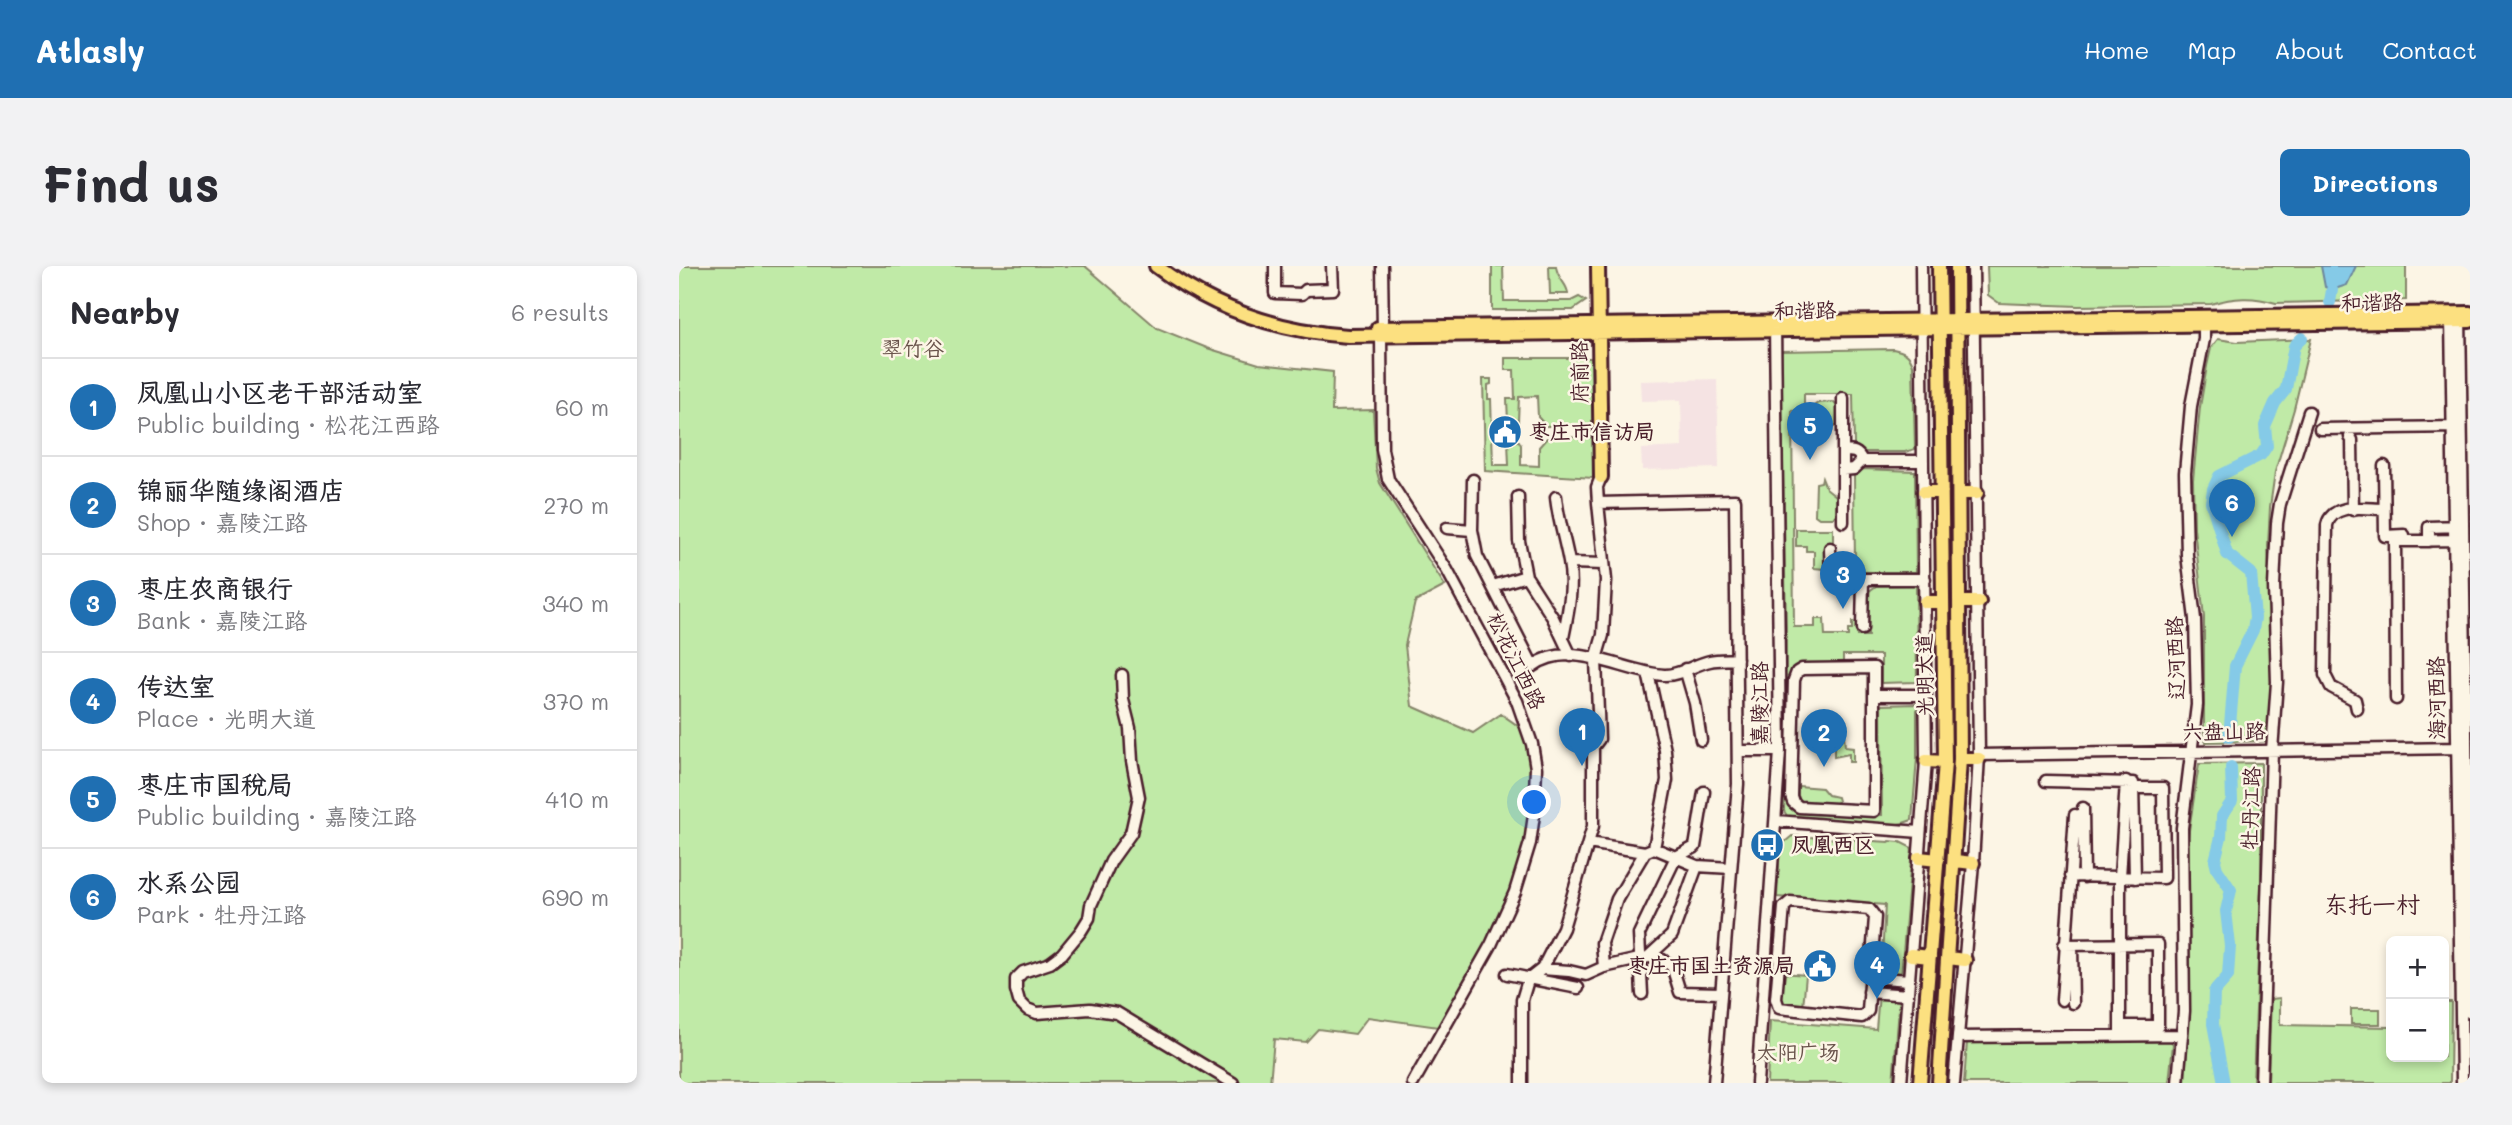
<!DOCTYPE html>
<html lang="en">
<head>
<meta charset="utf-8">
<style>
	:root { --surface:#fff; --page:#f2f2f3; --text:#2b2b33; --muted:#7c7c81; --line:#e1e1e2; --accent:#1f6fb2 }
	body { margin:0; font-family:Mali,"LXGW WenKai TC",sans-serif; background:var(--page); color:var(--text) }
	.controls { position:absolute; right:21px; bottom:21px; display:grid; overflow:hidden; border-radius:10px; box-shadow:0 4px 10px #0003 }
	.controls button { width:63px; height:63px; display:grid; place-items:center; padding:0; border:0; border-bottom:2px solid var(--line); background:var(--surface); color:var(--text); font:35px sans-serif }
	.you { position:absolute; left:856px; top:537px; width:24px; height:24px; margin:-18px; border:5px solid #fff; border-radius:50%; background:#1a73e8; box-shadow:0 0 0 10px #1a73e833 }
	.badge { display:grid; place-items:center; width:46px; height:46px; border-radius:50%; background:var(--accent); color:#fff; font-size:23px; font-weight:700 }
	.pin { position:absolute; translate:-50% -58px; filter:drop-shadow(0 2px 4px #0008) }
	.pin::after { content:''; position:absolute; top:37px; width:24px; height:21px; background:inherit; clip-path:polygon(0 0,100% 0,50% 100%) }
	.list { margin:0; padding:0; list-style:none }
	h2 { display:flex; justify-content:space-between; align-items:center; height:91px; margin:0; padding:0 28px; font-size:30px }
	h2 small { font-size:23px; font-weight:400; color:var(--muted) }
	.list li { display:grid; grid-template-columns:46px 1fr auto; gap:21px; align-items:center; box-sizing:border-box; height:98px; padding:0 28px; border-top:2px solid var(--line) }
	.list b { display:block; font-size:26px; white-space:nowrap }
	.list p { margin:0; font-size:23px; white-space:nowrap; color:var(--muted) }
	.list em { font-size:23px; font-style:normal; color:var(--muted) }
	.map { position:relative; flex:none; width:1791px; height:817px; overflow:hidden; border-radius:10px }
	header { display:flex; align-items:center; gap:42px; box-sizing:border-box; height:98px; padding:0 35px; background:var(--accent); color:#fff }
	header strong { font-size:33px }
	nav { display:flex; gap:38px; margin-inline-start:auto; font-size:24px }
	.intro { display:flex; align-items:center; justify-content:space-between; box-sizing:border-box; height:168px; padding:0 42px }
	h1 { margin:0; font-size:49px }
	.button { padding:18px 32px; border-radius:10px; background:var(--accent); color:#fff; font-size:24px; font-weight:700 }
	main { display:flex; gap:42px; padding:0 42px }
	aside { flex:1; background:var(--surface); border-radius:10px; box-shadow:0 4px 10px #0003 }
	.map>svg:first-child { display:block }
	.built { fill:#f5e3e3 }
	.green { fill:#c0eaa7; stroke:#858469; stroke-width:2 }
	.water { fill:#85cae7; stroke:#6d869c; stroke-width:2 }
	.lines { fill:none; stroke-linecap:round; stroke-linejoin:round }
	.river { stroke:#85cae7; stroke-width:12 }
	.minor-casing { stroke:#4a1f2b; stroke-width:15 }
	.major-casing { stroke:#4a1f2b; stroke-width:18 }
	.minor { stroke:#fcf5e5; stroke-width:10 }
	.major { stroke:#fce080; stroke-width:12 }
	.labels { text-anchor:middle; stroke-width:5; stroke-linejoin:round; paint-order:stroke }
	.street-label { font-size:21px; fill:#4a1f2b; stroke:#fcf5e5 }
	.park-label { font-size:21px; fill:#68524a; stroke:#fcf5e5 }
	.poi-label { font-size:21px; font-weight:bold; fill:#4a1f2b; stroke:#fcf5e5; text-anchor:start }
	.quarter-label { font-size:24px; fill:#4a1f2b; stroke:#fcf5e5 }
</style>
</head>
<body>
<header>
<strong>Atlasly</strong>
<nav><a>Home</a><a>Map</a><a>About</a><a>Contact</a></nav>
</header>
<div class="intro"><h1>Find us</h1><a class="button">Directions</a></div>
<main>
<aside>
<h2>Nearby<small>6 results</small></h2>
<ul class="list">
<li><span class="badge">1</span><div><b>凤凰山小区老干部活动室</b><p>Public building · 松花江西路</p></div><em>60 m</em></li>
<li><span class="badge">2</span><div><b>锦丽华随缘阁酒店</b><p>Shop · 嘉陵江路</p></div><em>270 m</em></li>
<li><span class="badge">3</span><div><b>枣庄农商银行</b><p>Bank · 嘉陵江路</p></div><em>340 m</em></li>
<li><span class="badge">4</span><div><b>传达室</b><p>Place · 光明大道</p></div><em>370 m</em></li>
<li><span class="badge">5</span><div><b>枣庄市国税局</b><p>Public building · 嘉陵江路</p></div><em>410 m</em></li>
<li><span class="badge">6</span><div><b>水系公园</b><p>Park · 牡丹江路</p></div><em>690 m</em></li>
</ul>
</aside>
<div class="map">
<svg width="1791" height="817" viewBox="0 0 1791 817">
	<rect width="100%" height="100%" fill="#fcf5e5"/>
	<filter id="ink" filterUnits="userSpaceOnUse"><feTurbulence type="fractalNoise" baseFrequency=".0143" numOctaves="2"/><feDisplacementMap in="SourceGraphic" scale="14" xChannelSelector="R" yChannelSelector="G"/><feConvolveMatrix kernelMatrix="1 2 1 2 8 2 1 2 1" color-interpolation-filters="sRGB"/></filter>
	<g filter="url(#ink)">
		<path class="built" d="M1038,113l2,89 -77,2 -1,-21 41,-2 -1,-47 -40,1 -1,-20z"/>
		<path class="green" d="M0,0h406l72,62 50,20 52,16 74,8 -1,39 41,-1 3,58 4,15 65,103 -30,16 -10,43 7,61 61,27 28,-19c7,5 20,12 24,20 10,19 8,42 7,63 -6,88 -50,156 -94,230l-70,-10 -13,17 -37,-5 -12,13 -32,-3 -4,44h-591z
			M813,0h11l1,35h67l8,-4 7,4 -13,9h-81z
			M870,0h7c1,13 12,18 12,28h-18z
			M1308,0h419v34l-130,3c-23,-7 -42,-6 -65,1l-133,2 -79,-3 -11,-8z
			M1539,73l19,3 74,-3 -17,70 -19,63 -5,35 -2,39 8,195 -70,1 -2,-3v-122l-10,-89 -1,-48 7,-73 7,-41 4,-18z
			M1214,83c10,2 17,5 20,16l2,84 -10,3h-43l-8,-7 -1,-51h-49v16l-12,1 2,216h21v-8h9l1,17h23v-6h4v-8l5,1v13h11v-44l8,-6 40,-1 1,97 -36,1v-28h-38v10h-45l-4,5 -4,133 53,11 39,1 -1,-110 36,-1v54l-5,62c-33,14 -88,2 -123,-1l-5,-8 2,-184 -5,-276z
			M826,92h86l2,67 -47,1 -8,-9 -1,-21 -18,1 -1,25h-10l-1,-23h8l-1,-29h-9z
			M804,113h8v5l-3,1v14h3l2,66h16l-1,-24h11l2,4v20l18,1v-19l8,-9 46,-1v41l-108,-7z
			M1154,136l4,4v18l-10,9 -6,10v-6l-5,-1 -1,-31 3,-2z
			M1183,203l53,2 1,101h-52l-9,-8 -1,-88z
			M1143,212l4,10 10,8v18l-3,4h-14l-4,-3 1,-32 5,-1z
			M1117,263h37v17h-9v23l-10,-1v-17h-8v-5h-10z
			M1165,468l1,13 8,1v14h-4v-8l-15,3v-21z
			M1582,497v124l-8,196h-68l5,-82 -2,-164 11,-73z
			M1119,520l24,2 6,7 9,2 1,4 -3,4 -32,-2 -5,-7z
			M1113,570l97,6 1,-1 10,1 12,6 -11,128 -20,-1 4,-70 -108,-8 3,-51z
			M1103,707l24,2 -3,32 -21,-2 -2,-8z
			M1200,728l21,2 -7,87h-126l3,-62 106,8z
			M1601,732v27l111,2v30h53v-55h7l-1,81h-182l3,-84z
			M1672,743h29v15h-29z
			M1490,773l4,5 -4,39h-205l3,-41z"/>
		<path class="water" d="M1642,0h35l-9,19 -15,5 -7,-3z"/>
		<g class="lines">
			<path class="river" d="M1651,36l2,-12
				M1550,471l6,-71 18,-36 2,-12 -4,-45 -24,-19 -16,-52 2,-13 6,-13 42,-21 6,-9 -2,-20 10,-23 11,-14 8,-43 8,-8
				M1545,817l-11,-59 1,-32 14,-16 2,-30 -4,-35 5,-21 -14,-21 -2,-8 6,-24 1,-21 10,-15 -1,-34"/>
			<g class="minor-casing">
				<path id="minor" d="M596,0v27l27,1 4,-4 27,-1 -1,-23
					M703,0l1,66
					M1781,48l10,699
					M1772,51l11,766
					M702,70l1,113 6,30 59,91 70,131 15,43 4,24 -2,47 -4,28 -15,49 -24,53 -78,138
					M1164,132v124
					M1641,163l139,-2
					M1671,171l2,3 1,70
					M1164,185c10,0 15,0 19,10
					M1705,200l1,70 19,-1
					M1164,204l11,-1 8,-8h61
					M794,214l-1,50 5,26 56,110c38,-28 89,6 131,9 15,1 31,-11 46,-14 9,-2 19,-1 27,-2
					M839,231l1,44 7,35
					M877,231c2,22 9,43 13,65 5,25 -1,51 -6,76
					M919,237l137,-3 3,284 -24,299
					M768,262l25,2
					M1750,275v-14l30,-1
					M1151,282l1,30 4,1
					M891,297l34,1
					M1156 312a8 8 0 1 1 16 0a8 8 0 1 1-16 0Z
					M1172,313h74
					M814,320l33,-10 27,42 18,38
					M1183,363l1,-50
					M1195,402v143l-75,-4 -6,-5 -2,-6 3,-116 3,-8 5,-3z
					M1006,403l10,34 6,37
					M969,407l17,77 2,30 -13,68
					M443,409l1,25 7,28 2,33 7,36 -8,36 -20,28 -20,44 -2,13 -8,13 -19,23 -12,9 -27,9 -7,7v11l3,11 8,8 10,4 53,-4 27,4 116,70
					M1195,429h52
					M1717,433l-1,-158 64,-1
					M1678,443l-2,-9 -24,-13 -6,-12 2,-150c5,-23 38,-16 57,-16
					M1060,485h41
					M1300,489l482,-7
					M1367,515l87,2 2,95
					M1404,542l1,69
					M1097,555l144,11
					M909,577l57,9 9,-4 43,18 34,2
					M1391,610l94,2 -1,-90h-30
					M1111,636l79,7 6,8 -7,94 -6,6 -83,-9 -3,-9 8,-92z
					M1385,679l94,-1v82h-38
					M1393,679l1,58
					M969,691l24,-22 25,-69
					M925,701l-2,-24 15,-44 28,-47
					M863,703l27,2 17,4 18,-8 44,-10 11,1 13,8 8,26 41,1
					M828,708l71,14
					M1191,711l39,3
					M1190,726l39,3
					M963,728l-3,-60 37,-77 19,-10 9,-55
					M1383,734l13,-185
					M1441,769v-158l6,-96
					M1279,771l224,-2
					M843,817v-83l6,-20 14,-11 21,-41 30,-102v-79l6,-8 -3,-80 7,-24 3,-55 -8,-77 -1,-16 4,-10
					M1078,817l23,-332 -5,-426
					M1222,817l25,-322 -5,-495
					M1275,817l19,-220 6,-108 -6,-489
					M1499,817l6,-72 -2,-183 15,-123 -2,-86 -8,-64 -2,-82 6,-67 13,-67v-19
					M1582,817l11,-332 5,-69 -3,-96 3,-63 3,-19 29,-92"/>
			</g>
			<g class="major-casing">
				<path id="major" d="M477,0c56,42 122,65 192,70l1122,-15
					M919,0l3,211
					M699,62l1092,-15
					M1245,226h18
					M1280,227h18
					M1246,336h18
					M1281,336h19
					M1281,493h19
					M1247,495l19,1
					M1240,592l19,2
					M1276,595l18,2
					M1232,689l19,2
					M1269,692l17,2
					M1241,817l25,-321 -6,-496
					M1260,817l21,-324 -3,-493"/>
			</g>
			<use href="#minor" class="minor"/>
			<use href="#major" class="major"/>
		</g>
	</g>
	<defs>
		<g id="civic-disc" transform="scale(1.75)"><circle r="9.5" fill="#1f6fb2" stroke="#fcf5e5"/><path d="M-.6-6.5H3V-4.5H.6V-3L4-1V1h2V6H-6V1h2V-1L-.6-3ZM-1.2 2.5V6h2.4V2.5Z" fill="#fff"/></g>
		<g id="bus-disc" transform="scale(1.75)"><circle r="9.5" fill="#1f6fb2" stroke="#fcf5e5"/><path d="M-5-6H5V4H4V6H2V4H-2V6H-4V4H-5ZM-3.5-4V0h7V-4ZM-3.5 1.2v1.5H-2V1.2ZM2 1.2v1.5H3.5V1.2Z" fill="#fff"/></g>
	</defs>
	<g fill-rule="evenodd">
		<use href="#civic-disc" x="826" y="166"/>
		<use href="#bus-disc" x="1088" y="579"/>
		<use href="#civic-disc" x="1141" y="700"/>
	</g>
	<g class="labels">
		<g class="street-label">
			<text transform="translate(1693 37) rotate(-1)" y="7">和谐路</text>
			<text transform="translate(1126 45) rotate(-1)" y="7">和谐路</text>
			<text transform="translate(901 106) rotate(-91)" y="7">府前路</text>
			<text transform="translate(1497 392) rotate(-92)" y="7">辽河西路</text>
			<text transform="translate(837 395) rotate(64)" y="7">松花江西路</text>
			<text transform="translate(1246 409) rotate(-91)" y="7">光明大道</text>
			<text transform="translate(1758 432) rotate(-91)" y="7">海河西路</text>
			<text transform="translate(1081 437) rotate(-90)" y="7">嘉陵江路</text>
			<text transform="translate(1545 466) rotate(-1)" y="7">六盘山路</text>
			<text transform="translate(1572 542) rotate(-88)" y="7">牡丹江路</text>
		</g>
		<g class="park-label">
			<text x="234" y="90">翠竹谷</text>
			<text x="1119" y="794">太阳广场</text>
		</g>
		<g class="poi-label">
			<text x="850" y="173">枣庄市信访局</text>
			<text x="1112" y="586">凤凰西区</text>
			<text x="1116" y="707" text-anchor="end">枣庄市国土资源局</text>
		</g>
		<g class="quarter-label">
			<text x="1693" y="647">东托一村</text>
		</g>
	</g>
</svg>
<div class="controls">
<button>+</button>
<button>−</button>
</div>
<div class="you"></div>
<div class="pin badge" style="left:903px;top:500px">1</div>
<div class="pin badge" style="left:1145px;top:501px">2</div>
<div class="pin badge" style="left:1164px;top:343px">3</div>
<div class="pin badge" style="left:1198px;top:733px">4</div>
<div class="pin badge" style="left:1131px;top:194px">5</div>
<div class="pin badge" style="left:1553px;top:271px">6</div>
</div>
</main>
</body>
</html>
